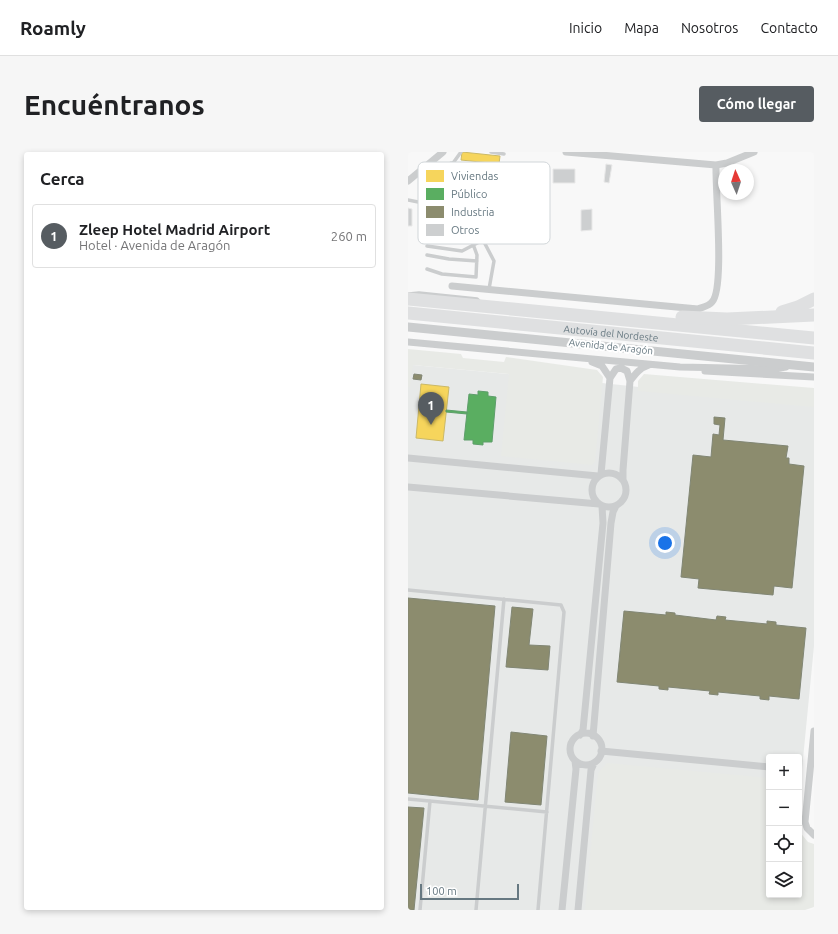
<!DOCTYPE html>
<html lang="es">
<head>
<meta charset="utf-8">
<style>
	:root { --surface:#fff; --page:#f6f6f6; --text:#202124; --muted:#757577; --line:#e0e0e0; --accent:#565c61 }
	body { margin:0; font-family:Ubuntu,sans-serif; background:var(--page); color:var(--text) }
	.controls { position:absolute; right:12px; bottom:12px; display:grid; overflow:hidden; border-radius:4px; box-shadow:0 2px 6px #0003 }
	.controls button { width:36px; height:36px; display:grid; place-items:center; padding:0; border:0; border-bottom:1px solid var(--line); background:var(--surface); color:var(--text); font:20px sans-serif }
	.compass { position:absolute; left:310px; top:12px; width:36px; height:36px; border-radius:50%; background:var(--surface); box-shadow:0 2px 6px #0003; rotate:357deg }
	.scale { position:absolute; left:12px; bottom:10px; width:99px; box-sizing:border-box; padding-left:4px; border:2px solid #667881; border-top:0; font-size:11px; line-height:14px; white-space:nowrap; color:#667881; -webkit-text-stroke:3px #fff; paint-order:stroke }
	.you { position:absolute; left:257px; top:391px; width:14px; height:14px; margin:-10px; border:3px solid #fff; border-radius:50%; background:#1a73e8; box-shadow:0 0 0 6px #1a73e833 }
	.badge { display:grid; place-items:center; width:26px; height:26px; border-radius:50%; background:var(--accent); color:#fff; font-size:13px; font-weight:700 }
	.pin { position:absolute; translate:-50% -33px; filter:drop-shadow(0 1px 2px #0008) }
	.pin::after { content:''; position:absolute; top:21px; width:14px; height:12px; background:inherit; clip-path:polygon(0 0,100% 0,50% 100%) }
	.list { margin:0; padding:0; list-style:none }
	h2 { display:flex; justify-content:space-between; align-items:center; height:52px; margin:0; padding:0 16px; font-size:17px }
	h2 small { font-size:13px; font-weight:400; color:var(--muted) }
	.list li { display:grid; grid-template-columns:26px 1fr auto; gap:12px; align-items:center; box-sizing:border-box; height:64px; margin:0 8px 8px; padding:0 8px; border:1px solid var(--line); border-radius:4px }
	.list b { display:block; font-size:15px; white-space:nowrap }
	.list p { margin:0; font-size:13px; white-space:nowrap; color:var(--muted) }
	.list em { font-size:13px; font-style:normal; color:var(--muted) }
	.icon { flex:none; width:22px; height:22px; fill:none; stroke:currentColor; stroke-width:2; stroke-linecap:round; stroke-linejoin:round }
	.map { position:relative; flex:none; width:406px; height:758px; overflow:hidden; border-radius:4px }
	header { display:flex; align-items:center; gap:24px; box-sizing:border-box; height:56px; padding:0 20px; background:var(--surface); border-bottom:1px solid var(--line) }
	header strong { font-size:19px }
	nav { display:flex; gap:22px; margin-inline-start:auto; font-size:14px }
	.intro { display:flex; align-items:center; justify-content:space-between; box-sizing:border-box; height:96px; padding:0 24px }
	h1 { margin:0; font-size:28px }
	.button { padding:10px 18px; border-radius:4px; background:var(--accent); color:#fff; font-size:14px; font-weight:700 }
	main { display:flex; gap:24px; padding:0 24px }
	aside { flex:1; background:var(--surface); border-radius:4px; box-shadow:0 2px 6px #0003 }
	.map>svg:first-child { display:block }
	.built { fill:#e7e9e8 }
	.green { fill:#e8eae6 }
	.homes { fill:#f6d55c; stroke:#cbb967 }
	.public { fill:#5aae61; stroke:#5e9e6b }
	.industry { fill:#8c8c6e; stroke:#818674 }
	.building { fill:#cdcfd0; stroke:#e8e8e8 }
	.lines { fill:none; stroke-linecap:round; stroke-linejoin:round }
	.service { stroke:#cbcdce; stroke-width:3.5 }
	.minor { stroke:#cbcdce; stroke-width:7 }
	.tertiary { stroke:#cbcdce; stroke-width:9 }
	.motorway { stroke:#dfe0e1; stroke-width:13 }
	.labels { text-anchor:middle; stroke-width:4; stroke-linejoin:round; paint-order:stroke }
	.street-label { font-size:10px; fill:#667881; stroke:#fff }
	.key { fill:#fff; stroke:#d1d6d9; stroke-width:1 }
	.key-label { font-size:11px; fill:#667881 }
</style>
</head>
<body>
<header>
<strong>Roamly</strong>
<nav><a>Inicio</a><a>Mapa</a><a>Nosotros</a><a>Contacto</a></nav>
</header>
<div class="intro"><h1>Encuéntranos</h1><a class="button">Cómo llegar</a></div>
<main>
<aside>
<h2>Cerca<small></small></h2>
<ul class="list">
<li><span class="badge">1</span><div><b>Zleep Hotel Madrid Airport</b><p>Hotel · Avenida de Aragón</p></div><em>260 m</em></li>
</ul>
</aside>
<div class="map">
<svg width="406" height="758" viewBox="0 0 406 758">
	<rect width="100%" height="100%" fill="#f8f8f8"/>
	<path class="built" d="M0,210l5,3 189,18 212,23v240l-15,154v-43h-30v138l22,15h-383z"/>
	<path class="green" d="M0,197l53,5 2,4 41,4 2,-5 91,13 6,7 -8,85 -3,3 -91,-9 8,-82 -96,-9 -3,22h-2z
		M236,222l170,14v19l-176,-16v-10z
		M199,611l162,15v117h30v-64l9,11 6,2v63l-9,3h-220l13,-137z"/>
	<path class="homes" d="M54,0l38,4 -1,8 -38,-4z
		M13,232l28,3 -6,54 -27,-3z"/>
	<path class="public" d="M70,239l10,1v4l8,1 -4,45h-9v3l-10,-1v-4h-9l5,-46 9,1z
		M38,258l21,2v2l-21,-2z"/>
	<path class="industry" d="M6,222l8,1 -1,5 -8,-1z
		M306,265l11,1 -2,22 65,6 -2,12h3v6l15,2 -12,122 -18,-2 -1,9 -75,-7 1,-9 -18,-2 12,-122 18,2 2,-23 6,1 1,-10 -6,-1z
		M0,446l87,8 -17,194 -70,-7z
		M104,455l21,2 -4,36 21,1 -2,24 -42,-3z
		M216,459l42,4v-3l9,1v2l41,5 1,-4 9,1 -1,3 42,4v-3l9,1v3l30,3 -7,71 -30,-3v4l-9,-1v-3l-42,-4v3l-9,-1 1,-3 -42,-4v3l-9,-1v-3l-42,-4z
		M103,580l36,4 -6,69 -36,-3z
		M0,655l16,1 -10,102h-6z"/>
	<path class="building" d="M198,12l6,1 -3,18 -5,-1z
		M145,17h22v14h-22z
		M0,56l4,1v17h-4z
		M184,57v21l-11,1v-21z"/>
	<g class="lines">
		<path class="service" d="M83,0l13,2
			M43,11l42,5
			M35,25l43,5
			M28,37l44,5
			M0,48l35,7 31,4 3,2 6,27
			M21,53l14,-28 18,-25
			M19,94l35,5 21,-11 11,21 -5,28
			M19,103l22,4 28,2
			M19,117l15,5 34,3 1,-22 -4,-11
			M1,142l10,-1 58,6 4,4
			M0,438l153,15 3,7 -26,298
			M0,647l139,13
			M12,758l10,-109
			M68,758l28,-311"/>
		<path class="minor" d="M158,0l150,13 11,-2 27,-11
			M0,29l35,-29
			M44,134l246,23c5,-2 11,-3 14,-7 13,-13 3,-113 4,-137
			M0,190l272,25 93,2 13,-2
			M184,210l10,4 8,12
			M297,219l109,6
			M222,229c6,-8 10,-13 19,-16
			M0,306l190,18
			M184 338a17 17 0 1 1 34 0a17 17 0 1 1-34 0Z
			M193,322l9,-96 6,-9 5,-1 6,3 3,10 -7,89v10
			M0,335l191,17
			M406,579l-9,91 2,6 7,7
			M162 597a16 16 0 1 1 32 0a16 16 0 1 1-32 0Z
			M172,583l3,-5 20,-207 -1,-17
			M185,584l18,-213 2,-11 3,-6
			M193,599l168,16
			M154,758l14,-141 -1,-8
			M170,758l13,-140 3,-7"/>
		<path class="tertiary" d="M0,175l406,40"/>
		<g class="motorway">
			<path d="M0,147l406,39"/>
			<path d="M374,160l16,-5 16,-8"/>
			<path id="s1" d="M0,161l406,40"/>
			<path d="M274,165l45,2 87,-4"/>
		</g>
	</g>
	<g class="labels">
		<g class="street-label">
			<text dy="4" stroke="none"><textPath href="#s1" startOffset="204">Autovía del Nordeste</textPath></text>
			<text transform="translate(203 194) rotate(6)" y="4">Avenida de Aragón</text>
		</g>
	</g>
	<rect x="10" y="10" width="132" height="82" rx="6" class="key"/>
	<rect x="18" y="18" width="18" height="12" fill="#f6d55c"/>
	<rect x="18" y="36" width="18" height="12" fill="#5aae61"/>
	<rect x="18" y="54" width="18" height="12" fill="#8c8c6e"/>
	<rect x="18" y="72" width="18" height="12" fill="#cdcfd0"/>
	<g class="key-label">
		<text x="43" y="28">Viviendas</text>
		<text x="43" y="46">Público</text>
		<text x="43" y="64">Industria</text>
		<text x="43" y="82">Otros</text>
	</g>
</svg>
<div class="controls">
<button>+</button>
<button>−</button>
<button><svg class="icon" aria-label="locate" viewBox="0 0 24 24"><circle cx="12" cy="12" r="6"/><path d="M12 2v4M12 18v4M2 12h4M18 12h4"/></svg></button>
<button><svg class="icon" aria-label="layers" viewBox="0 0 24 24"><path d="M12 4l9 5-9 5-9-5zM3 14l9 5 9-5"/></svg></button>
</div>
<svg class="compass" viewBox="-18 -18 36 36"><path d="M0-13l5 13h-10z" fill="#e53935"/><path d="M0 13l5-13h-10z" fill="#757577"/></svg>
<div class="scale">100 m</div>
<div class="you"></div>
<div class="pin badge" style="left:23px;top:273px">1</div>
</div>
</main>
</body>
</html>
